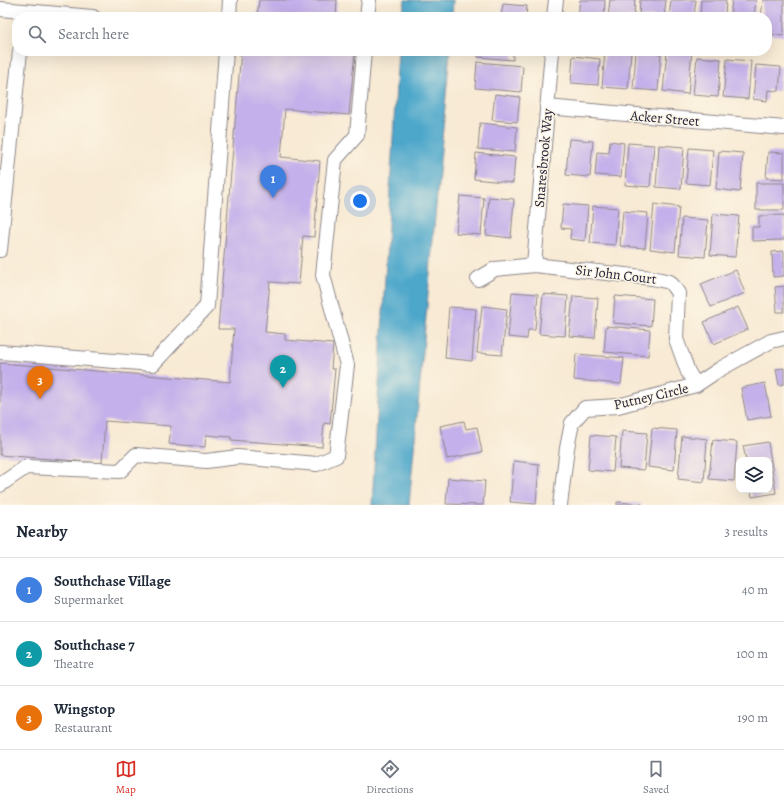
<!DOCTYPE html>
<html lang="en">
<head>
<meta charset="utf-8">
<style>
	:root { --surface:#fff; --page:#f2f2f3; --text:#1f2937; --muted:#747a83; --line:#e0e1e3; --accent:#d93025 }
	body { margin:0; font-family:Alegreya,serif; background:var(--page); color:var(--text) }
	.controls { position:absolute; right:12px; bottom:12px; display:grid; overflow:hidden; border-radius:8px; box-shadow:0 4px 16px #0002 }
	.controls button { width:36px; height:36px; display:grid; place-items:center; padding:0; border:0; border-bottom:1px solid var(--line); background:var(--surface); color:var(--text); font:20px sans-serif }
	.you { position:absolute; left:360px; top:201px; width:14px; height:14px; margin:-10px; border:3px solid #fff; border-radius:50%; background:#1a73e8; box-shadow:0 0 0 6px #1a73e833 }
	.badge { display:grid; place-items:center; width:26px; height:26px; border-radius:50%; background:var(--accent); color:#fff; font-size:13px; font-weight:700 }
	.pin { position:absolute; translate:-50% -33px; filter:drop-shadow(0 1px 2px #0008) }
	.pin::after { content:''; position:absolute; top:21px; width:14px; height:12px; background:inherit; clip-path:polygon(0 0,100% 0,50% 100%) }
	.list { margin:0; padding:0; list-style:none }
	h2 { display:flex; justify-content:space-between; align-items:center; height:52px; margin:0; padding:0 16px; font-size:17px }
	h2 small { font-size:13px; font-weight:400; color:var(--muted) }
	.list li { display:grid; grid-template-columns:26px 1fr auto; gap:12px; align-items:center; box-sizing:border-box; height:64px; padding:0 16px; border-top:1px solid var(--line) }
	.list b { display:block; font-size:15px; white-space:nowrap }
	.list p { margin:0; font-size:13px; white-space:nowrap; color:var(--muted) }
	.list em { font-size:13px; font-style:normal; color:var(--muted) }
	.icon { flex:none; width:22px; height:22px; fill:none; stroke:currentColor; stroke-width:2; stroke-linecap:round; stroke-linejoin:round }
	.map { position:relative; flex:none; width:784px; height:505px; overflow:hidden }
	.search { position:absolute; background:var(--surface); box-shadow:0 4px 16px #0002; left:12px; right:12px; top:12px; height:44px; display:flex; align-items:center; gap:10px; box-sizing:border-box; padding:0 14px; border-radius:16px; color:var(--muted); font-size:15px }
	.sheet { height:244px; background:var(--surface) }
	nav { display:flex; justify-content:space-around; align-items:center; box-sizing:border-box; height:56px; border-top:1px solid var(--line); background:var(--surface); font-size:11px; color:var(--muted) }
	nav a { display:grid; justify-items:center; gap:2px }
	nav .on { color:var(--accent) }
	.map>svg:first-child { display:block }
	.water { fill:#4da7cb; stroke:#386483 }
	.building { fill:#c4b0ea }
	.lines { fill:none; stroke-linecap:round; stroke-linejoin:round }
	.minor-casing { stroke:#8d8688; stroke-width:16 }
	.minor { stroke:#fff; stroke-width:14 }
	.labels { text-anchor:middle; stroke-width:3; stroke-linejoin:round; paint-order:stroke }
	.street-label { font-size:14px; fill:#22223b; stroke:#fcf5e5 }
</style>
</head>
<body>
<div class="map">
<svg width="784" height="505" viewBox="0 0 784 505">
	<rect width="100%" height="100%" fill="#fcf5e5"/>
	<filter id="ink" filterUnits="userSpaceOnUse"><feTurbulence type="fractalNoise" baseFrequency=".025" numOctaves="2"/><feDisplacementMap in="SourceGraphic" scale="8" xChannelSelector="R" yChannelSelector="G"/><feConvolveMatrix kernelMatrix="1 2 1 2 8 2 1 2 1" color-interpolation-filters="sRGB"/></filter>
	<filter id="wash" filterUnits="userSpaceOnUse"><feTurbulence type="fractalNoise" baseFrequency=".012" numOctaves="4" result="noise"/><feDisplacementMap in="SourceGraphic" scale="16" xChannelSelector="R" yChannelSelector="G"/><feGaussianBlur stdDeviation="0.9" result="paint"/><feColorMatrix in="noise" values="0 0 0 0 0 0 0 0 0 0 0 0 0 0 0 0 0 1.4 0 .05"/><feComposite in="paint" operator="in"/></filter>
	<g filter="url(#wash)">
		<rect width="100%" height="100%" fill="#f8ead4"/>
		<path class="water" d="M405,0h48l-1,17h-50z
			M398,51h52l-41,454h-37z"/>
		<g id="blocks">
			<path class="building" d="M259,0h78l-1,17h-79z
				M580,0h25l-1,17 -26,-1z
				M610,0h25l-1,17h-26z
				M640,0h26l-2,17h-25z
				M671,0h25l-2,17h-25z
				M701,0h25l-1,17h-25z
				M732,0h24l-2,17h-24z
				M763,0h21v36l-17,-2v-17h-6z
				M503,4l24,2 -1,11h-25z
				M241,51h114l-6,64 -64,-6 -4,48 39,4 -6,76 -11,-1 -4,48 -29,-2 -5,50 20,2v6l48,4 -2,25h4l-5,55 -6,-1 -2,24 -91,-7v-3l-25,-2 -1,12 -36,-3 2,-18 -66,-5 -3,42 -102,-8v-92l230,19 4,-53h-16z
				M479,51h34v9l-35,-3z
				M605,51l26,1 -3,37 -26,-2z
				M667,51h25l-4,43 -25,-3z
				M636,52l25,2 -3,37 -25,-2z
				M573,56l27,3 -2,26 -27,-2z
				M697,57l24,2 -3,38 -25,-2z
				M727,59l24,2 -3,38 -25,-2z
				M477,62l46,4 -2,26 -46,-4z
				M756,65l25,2 -2,24 -11,-1 -1,11 -14,-2z
				M495,94l25,3 -3,25 -25,-2z
				M480,123l37,4 -2,25 -37,-3z
				M569,139l24,2 -3,36 -24,-2z
				M610,141l14,2 -3,34 -26,-2 2,-23 12,1z
				M628,143l26,2 -4,42 -25,-2z
				M659,145l25,2 -3,42 -25,-2z
				M689,148l24,2 -3,35 -24,-2z
				M719,151l24,2 -3,39 -24,-3z
				M768,152l16,1v26l-18,-1z
				M476,153l39,4 -2,26 -39,-4z
				M756,183h28v27h-28z
				M460,196l24,2 -3,37 -25,-2z
				M489,197l25,2 -3,39 -25,-3z
				M563,204l25,2 -3,35 -15,-2 1,-10 -10,-1z
				M654,204l25,3 -4,45 -25,-3z
				M593,206l25,2 -3,37 -25,-2z
				M623,211l25,2 -3,35 -25,-2z
				M713,214l26,2 -4,41 -25,-2z
				M784,215v25l-32,1v-14h7v-11z
				M682,218l26,2 -3,37 -26,-2z
				M784,251v25l-11,1 -1,-25z
				M736,270l9,23 -34,14 -10,-23z
				M784,286v26h-7l-2,-25z
				M512,292l26,2 -3,36h-7l-1,9 -19,-2z
				M543,294l25,2 -3,40 -26,-2z
				M573,296l25,2 -3,40 -26,-2z
				M615,296l38,3 -2,27 -38,-3z
				M482,306l25,3 -5,46 -25,-2z
				M449,307l27,2 -4,52 -27,-3z
				M738,307l10,22 -34,15 -10,-22z
				M606,326l44,4 -2,26 -44,-4z
				M576,354l48,4 -3,26 -47,-4z
				M784,368v16l-5,1 -3,-16z
				M765,383l6,33 -24,4 -6,-32z
				M464,421l2,8 11,-2 5,25 -35,7 -7,-33z
				M652,428l25,2 -3,40 -26,-3z
				M622,431l25,2 -3,37 -25,-2z
				M591,435l25,2 -3,35 -25,-2z
				M682,436l25,3 -3,43 -26,-3z
				M713,440l24,2 -3,39 -25,-2z
				M768,442l8,51 -24,4 -1,-7h18v-30h-23l-3,-14z
				M514,461l25,3 -3,40 -26,-2z
				M448,478l37,3 -2,24 -37,-1z
				M617,502l25,2v1h-25z"/>
		</g>
	</g>
	<g filter="url(#ink)">
		<use href="#blocks" fill-opacity="0" stroke="#8d8688" stroke-width="1"/>
		<g class="lines">
			<g class="minor-casing">
				<path id="minor" d="M0,9l93,8
					M229,17l1,-17
					M367,17l2,-17
					M554,17l2,-17
					M547,107l237,21
					M0,250l20,-199
					M534,265l18,-214
					M478,279l17,-10 39,-4 118,13 18,4 8,11 -2,46 12,33 8,13
					M0,352l153,12 54,-58 19,-255
					M0,485l26,-18 94,4 16,-16 70,6 32,-4 79,7 19,-8 11,-91 -24,-90 12,-115 22,-25 7,-84
					M560,505l7,-57 5,-25 13,-15 33,-2 78,-21 24,-16 51,-28 13,-3"/>
			</g>
			<use href="#minor" class="minor"/>
		</g>
	</g>
	<g class="labels">
		<g class="street-label">
			<text transform="translate(665 118) rotate(5)" y="5">Acker Street</text>
			<text transform="translate(543 158) rotate(-85)" y="5">Snaresbrook Way</text>
			<text transform="translate(616 274) rotate(7)" y="5">Sir John Court</text>
			<text transform="translate(651 396) rotate(-13)" y="5">Putney Circle</text>
		</g>
	</g>
</svg>
<div class="controls">
<button><svg class="icon" aria-label="layers" viewBox="0 0 24 24"><path d="M12 4l9 5-9 5-9-5zM3 14l9 5 9-5"/></svg></button>
</div>
<div class="you"></div>
<div class="pin badge" style="left:273px;top:198px;background:#3f7fe0">1</div>
<div class="pin badge" style="left:283px;top:388px;background:#0f9aa8">2</div>
<div class="pin badge" style="left:40px;top:399px;background:#e8710a">3</div>
<div class="search"><svg class="icon" aria-label="search" viewBox="0 0 24 24"><circle cx="10" cy="10" r="6"/><path d="M15 15l6 6"/></svg>Search here</div>
</div>
<section class="sheet">
<h2>Nearby<small>3 results</small></h2>
<ul class="list">
<li><span class="badge" style="background:#3f7fe0">1</span><div><b>Southchase Village</b><p>Supermarket</p></div><em>40 m</em></li>
<li><span class="badge" style="background:#0f9aa8">2</span><div><b>Southchase 7</b><p>Theatre</p></div><em>100 m</em></li>
<li><span class="badge" style="background:#e8710a">3</span><div><b>Wingstop</b><p>Restaurant</p></div><em>190 m</em></li>
</ul>
</section>
<nav>
<a class="on"><svg class="icon" aria-label="map" viewBox="0 0 24 24"><path d="M3 6l6-2 6 2 6-2v14l-6 2-6-2-6 2zM9 4v14M15 6v14"/></svg>Map</a>
<a><svg class="icon" aria-label="directions" viewBox="0 0 24 24"><path d="M12 3l9 9-9 9-9-9zM9 14v-3h6M13 9l2 2-2 2"/></svg>Directions</a>
<a><svg class="icon" aria-label="saved" viewBox="0 0 24 24"><path d="M7 4h10v16l-5-4-5 4z"/></svg>Saved</a>
</nav>
</body>
</html>
